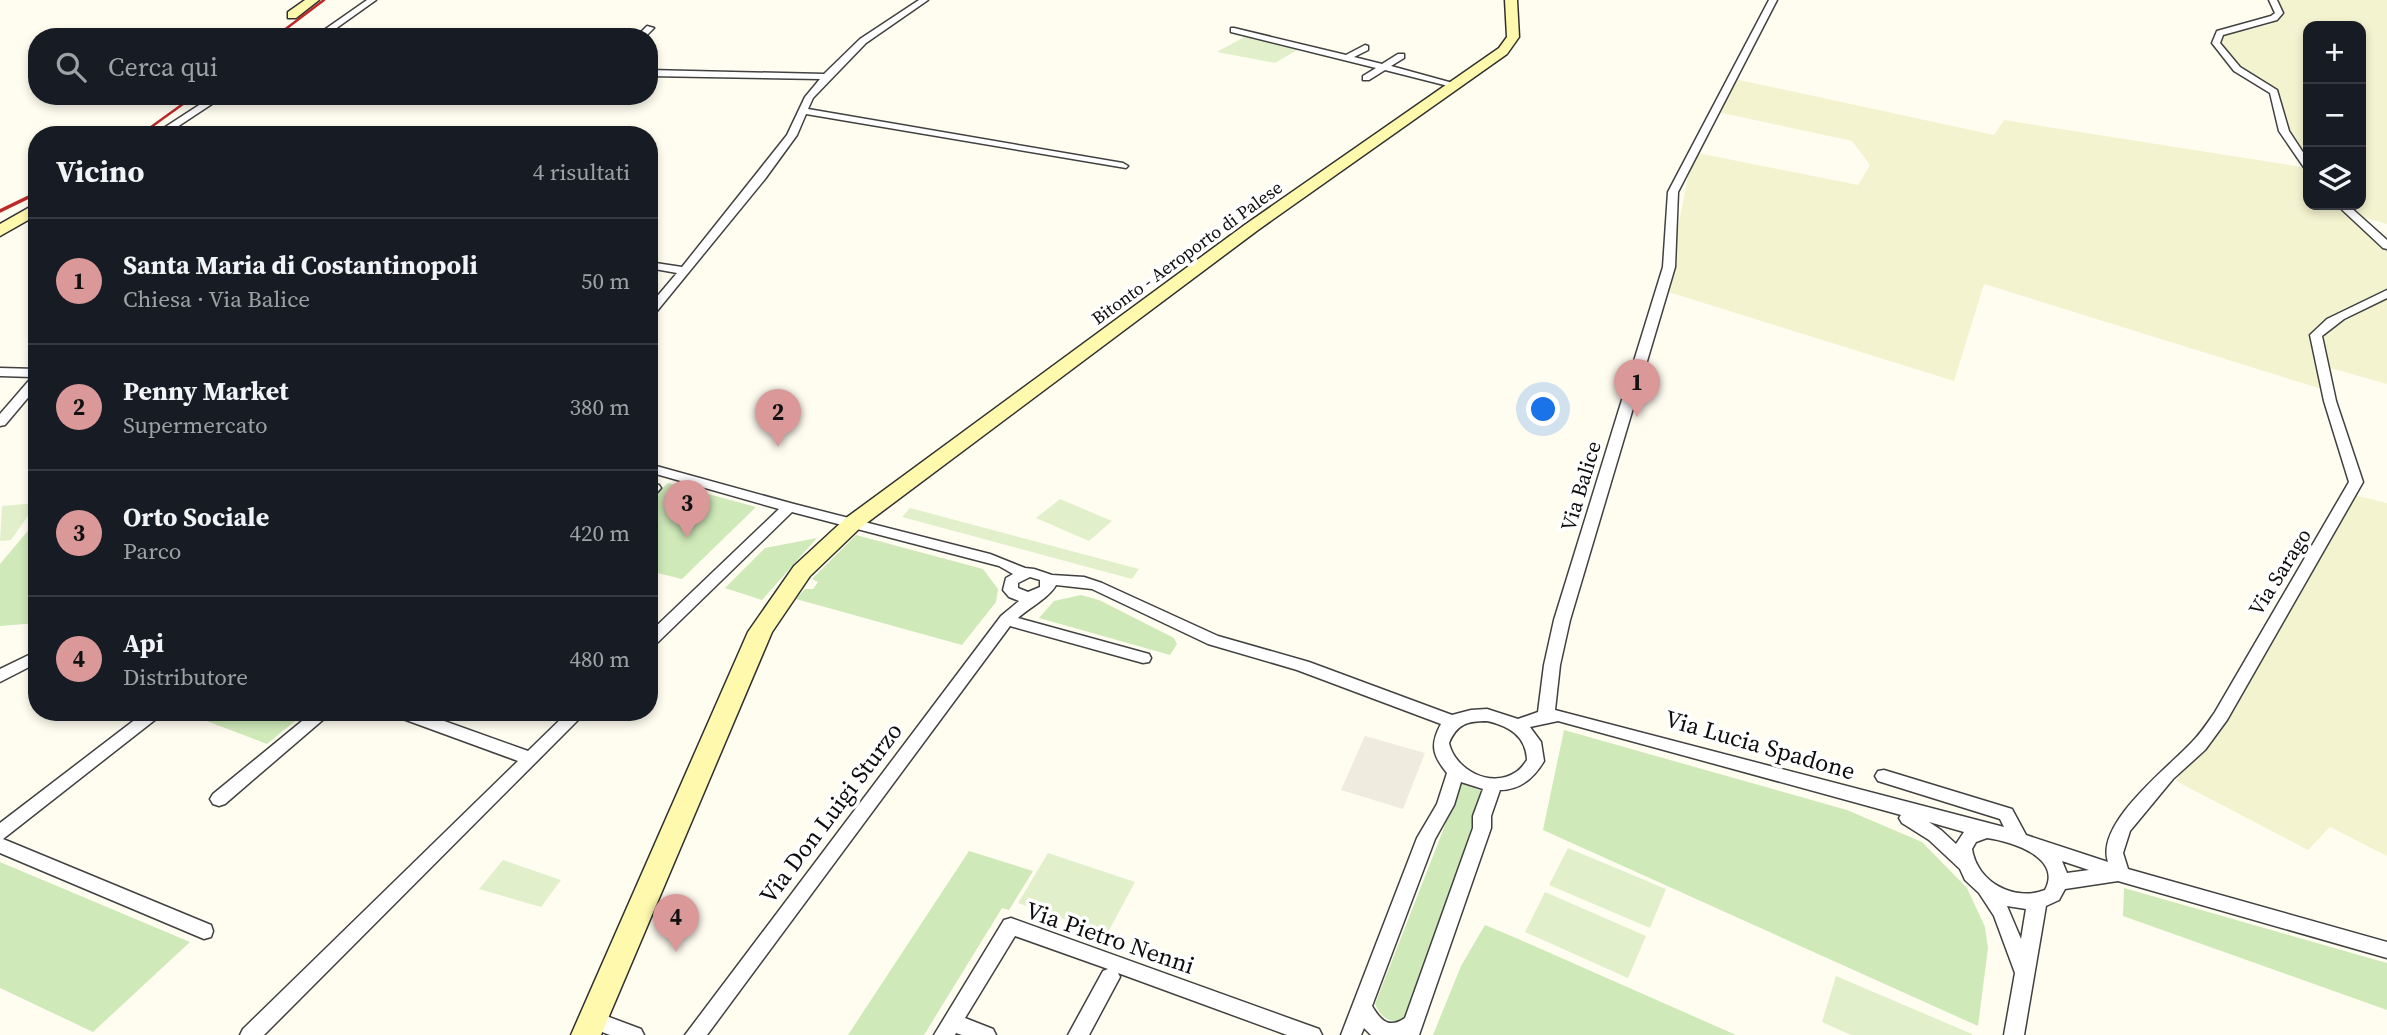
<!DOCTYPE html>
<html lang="it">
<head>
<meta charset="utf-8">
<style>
	:root { --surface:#171b24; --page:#242831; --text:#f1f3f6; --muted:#9ea1a6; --line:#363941; --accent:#da9899 }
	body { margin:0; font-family:"Source Serif 4",serif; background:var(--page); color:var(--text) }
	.controls { position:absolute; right:21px; top:21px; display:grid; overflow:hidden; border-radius:14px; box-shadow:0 4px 10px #0003 }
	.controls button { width:63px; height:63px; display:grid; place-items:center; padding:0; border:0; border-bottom:2px solid var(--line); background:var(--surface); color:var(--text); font:35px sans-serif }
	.you { position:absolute; left:1544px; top:410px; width:24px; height:24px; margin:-18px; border:5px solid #fff; border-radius:50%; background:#1a73e8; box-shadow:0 0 0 10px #1a73e833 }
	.badge { display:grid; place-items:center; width:46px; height:46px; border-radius:50%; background:var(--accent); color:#111; font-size:23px; font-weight:700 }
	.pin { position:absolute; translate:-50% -58px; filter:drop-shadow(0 2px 4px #0008) }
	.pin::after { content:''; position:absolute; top:37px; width:24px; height:21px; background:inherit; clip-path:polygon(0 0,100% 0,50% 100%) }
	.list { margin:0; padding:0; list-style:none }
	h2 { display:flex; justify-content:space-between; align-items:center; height:91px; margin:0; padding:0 28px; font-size:30px }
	h2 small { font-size:23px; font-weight:400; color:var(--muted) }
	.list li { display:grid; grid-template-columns:46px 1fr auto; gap:21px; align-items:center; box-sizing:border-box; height:126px; padding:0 28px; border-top:2px solid var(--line) }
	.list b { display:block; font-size:26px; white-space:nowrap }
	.list p { margin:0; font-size:23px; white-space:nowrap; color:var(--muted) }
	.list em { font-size:23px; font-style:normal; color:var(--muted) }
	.icon { flex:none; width:38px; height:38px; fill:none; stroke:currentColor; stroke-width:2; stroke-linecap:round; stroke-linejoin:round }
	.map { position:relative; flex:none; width:2387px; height:1035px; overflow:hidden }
	.search { position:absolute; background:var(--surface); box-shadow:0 4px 10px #0003; left:28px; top:28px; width:630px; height:77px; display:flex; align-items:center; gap:18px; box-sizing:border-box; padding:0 24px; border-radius:28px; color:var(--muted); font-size:26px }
	.panel { position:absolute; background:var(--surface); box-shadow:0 4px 10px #0003; left:28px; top:126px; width:630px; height:595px; border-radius:28px }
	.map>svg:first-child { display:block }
	.farmland { fill:#f4f3d0 }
	.green { fill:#cfe9b9 }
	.pitch { fill:#e1f0cb }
	.plaza { fill:#efebde }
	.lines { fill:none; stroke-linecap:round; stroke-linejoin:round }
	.street-casing { stroke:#414141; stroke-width:3 }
	.secondary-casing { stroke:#303030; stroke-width:3 }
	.street { fill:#fff; fill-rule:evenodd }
	.secondary { fill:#fef9ac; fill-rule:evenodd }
	.rail-far1 { stroke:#bd2928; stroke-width:2.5 }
	.rail { stroke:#bd2928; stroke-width:3.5 }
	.labels { text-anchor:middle; stroke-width:7; stroke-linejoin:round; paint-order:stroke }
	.far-street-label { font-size:18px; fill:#0e0e0e; stroke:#fff }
	.street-label { font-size:21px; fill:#0e0e0e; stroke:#fff }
	.near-street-label { font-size:24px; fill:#0e0e0e; stroke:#fff }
</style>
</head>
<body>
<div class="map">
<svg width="2387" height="1035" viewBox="0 0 2387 1035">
	<rect width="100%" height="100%" fill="#fffdf0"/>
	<path class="farmland" d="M2275,0h112v224l-29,-8 29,29v139l-64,-18 5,25 -344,-107 -30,97 -289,-90 28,-139 165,33 12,-20 -18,-24 -139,-30 17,-33 264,57 10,-15 304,48v37h53v-179h-53v137l-17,-27 -9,-24 -1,-15 -36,-25 -23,-23 -3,-8 2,-5 47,-11 11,-6 3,-5z
		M2350,494l37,9v353l-57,-29 -22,23 -132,-69z"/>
	<path class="green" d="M668,483l88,24 -74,72 -33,-8v-71z
		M37,520v103l-37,3v-62z
		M856,535l127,34 15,20 -2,13 -34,43 -166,-46 9,-10h8l5,-7 -6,-3z
		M817,538l-55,62 -37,-12 40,-40z
		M1081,595l18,5 75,38 3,6 -7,11 -131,-37 15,-17z
		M183,712h123l-39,32z
		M1564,730l283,80 75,32 45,46 18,39 3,21 -10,78 -435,-196z
		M1462,782l21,10 -75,229c-17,2 -26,-1 -33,-17z
		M969,851l64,20 -24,39 -7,-2 -78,127h-76z
		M0,862l190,80 -97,90 -93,-44z
		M2124,888l263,75v47l-264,-94z
		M1485,925l31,13 220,97h-303l28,-69z"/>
	<path class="pitch" d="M1246,36l53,13 -24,14 -58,-11z
		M1060,499l52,22 -23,20 -53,-23z
		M37,503l-26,37 -11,1 2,-35z
		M910,508l229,61 -7,10 -230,-62z
		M1568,848l98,41 -16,39 -101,-43z
		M1048,853l87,29 -28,52 -89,-31z
		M503,860l58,20 -20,27 -62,-18z
		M1545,892l101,44 -18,42 -103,-46z
		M1836,976l136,58v1h-121l-29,-13z"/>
	<path class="plaza" d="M1365,736l60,17 -22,56 -62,-19z"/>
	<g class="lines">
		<g class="street-casing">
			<path id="street" d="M367,0h9l-52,37h-10z
				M919,0h9l-62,43 -53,55 -5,11 315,54 5,3 -2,2 -320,-54 -9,21 -32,44 -112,137 -4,1v-11l28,-33 -28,-5v-6l33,5 105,-132 18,-38 15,-18 -171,-3v-6l175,4 36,-35z
				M1769,0h8l-99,192 -3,75 -105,353 -10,45 -5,45 449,117 -4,-8 -122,-38 -3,-5 3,-5 6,-1 128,39 14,26 82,27c-13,-39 60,-94 84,-120 9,-9 16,-20 23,-30l134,-230 -25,-81 -14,-66 17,-16 60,-29v8l-43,21 -22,17 14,65 27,81 -136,238 -22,30 -32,29 -43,52 -7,22 5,16 259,73v16l-269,-77 -53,8 -6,11 -13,6 -22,129h-20l11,-62 -21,-57 -15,-23 -14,-13 -5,-11 -31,-29 -27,-17 -3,-5 2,-3 -343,-94 -28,6 11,15 3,19c-10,17 -24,29 -44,29l-9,26v12l-72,207h-48l-7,-7 -3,7h-20l76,-197 20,-34 10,-31c-15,-18 -17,-29 -6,-49l-144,-54 -89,-26 -116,-55 -36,-4c-5,11 -28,24 -38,33l131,36 2,4 -2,4 -6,1 -133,-37 -303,409h-22l316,-419 18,-15 -10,-4 -6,-7 3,-12 7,-4 -14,-8 -207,-54 -138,134 -5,1v-14l130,-124 -130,-37v-8l145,40 196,50 35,14 9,1 18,6 32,2 18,6 116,53 91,26 143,53 19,-5 16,-1 31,10 20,-7 6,-47 10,-45 109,-353 5,-75zM1030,577l10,3v7l-12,5 -10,-4v-5zM1487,721c22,5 39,15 40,39 -3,4 -6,9 -11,12 -25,17 -61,-2 -67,-29 8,-19 18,-22 38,-22zM1461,782l22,7 -10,27v12l-68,190c-16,11 -24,3 -33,-12l63,-167 19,-34zM1929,822l35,10 -8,12 -15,-14zM1987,838c23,3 76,19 58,52 -31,12 -68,-8 -73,-41l4,-7zM2062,861l27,9 -22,3zM2007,906l19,3 -5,30z
				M2269,0h8l6,13 -6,7 -54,15 -3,8 20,24 37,23 12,41 19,29v10l-3,-1 -26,-38 -9,-38 -36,-22 -22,-28 5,-12 54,-15 4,-3z
				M647,26l7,2 -9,9h-9z
				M1234,28l112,27 19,-10 3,1v4l-14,7 28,7 16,-10h6v4l-13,8 69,19 -4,3 -71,-18 -16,10h-6v-4l13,-8 -145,-36v-4z
				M213,96h11l-59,39h-12z
				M2337,205h11l39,35v9l-4,-1z
				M0,368l37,1v18l-32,38 -5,1v-12l32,-37 -32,-1z
				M649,483l10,2 2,3 -7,8 -5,1z
				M37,651v12l-37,19v-13z
				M145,712h20l-162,127 208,86 2,6 -2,6 -7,2 -204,-86v-30z
				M313,712h19l-107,92 -6,2 -6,-2 -3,-5 3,-5z
				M393,712h26l109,39 40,-39h18l-322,323h-24l3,-6 275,-268 -123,-45z
				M1011,918l308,111 3,6h-35l-169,-62 2,4 -31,58h-21l35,-64 5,-2 -93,-33 -50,82 28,11 3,6h-34l-6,-2 -1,2h-21l70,-115z
				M593,1011l48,18 3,6h-34l-24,-9 -3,-6 3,-6z"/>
		</g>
		<g class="secondary-casing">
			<path id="secondary" d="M305,0h14l-23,18h-8v-6z
				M1505,0h12l2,37 -12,17 -249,176 -398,298 -50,48 -38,56 -171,403h-30l177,-403 46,-66 52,-48 400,-294 253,-176 8,-11z
				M37,203v12l-37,21v-12z"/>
		</g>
		<use href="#street" class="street"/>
		<use href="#secondary" class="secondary"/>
		<path class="rail-far1" d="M275,37l49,-37
			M140,135l54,-39"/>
		<path class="rail" d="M0,211l37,-18"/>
	</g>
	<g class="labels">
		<g class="far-street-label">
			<text transform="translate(1187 253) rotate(-36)" y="6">Bitonto - Aeroporto di Palese</text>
		</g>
		<g class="street-label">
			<text transform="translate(1581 486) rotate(-73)" y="7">Via Balice</text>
			<text transform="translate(2280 572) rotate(-58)" y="7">Via Sarago</text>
		</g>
		<g class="near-street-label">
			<text transform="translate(1760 745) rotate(16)" y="8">Via Lucia Spadone</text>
			<text transform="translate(831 813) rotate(-53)" y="8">Via Don Luigi Sturzo</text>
			<text transform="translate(1110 938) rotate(19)" y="8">Via Pietro Nenni</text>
		</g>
	</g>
</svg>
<div class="controls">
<button>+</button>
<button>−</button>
<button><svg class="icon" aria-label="layers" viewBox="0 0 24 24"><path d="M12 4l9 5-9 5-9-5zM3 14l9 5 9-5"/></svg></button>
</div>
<div class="you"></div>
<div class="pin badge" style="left:1637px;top:417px">1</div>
<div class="pin badge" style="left:778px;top:447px">2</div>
<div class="pin badge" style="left:687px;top:538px">3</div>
<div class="pin badge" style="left:676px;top:952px">4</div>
<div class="search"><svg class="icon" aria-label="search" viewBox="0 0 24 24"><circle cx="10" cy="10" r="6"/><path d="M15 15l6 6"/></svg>Cerca qui</div>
<section class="panel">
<h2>Vicino<small>4 risultati</small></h2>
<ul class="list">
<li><span class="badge">1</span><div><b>Santa Maria di Costantinopoli</b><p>Chiesa · Via Balice</p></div><em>50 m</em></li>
<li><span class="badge">2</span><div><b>Penny Market</b><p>Supermercato</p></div><em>380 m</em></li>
<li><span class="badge">3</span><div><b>Orto Sociale</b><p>Parco</p></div><em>420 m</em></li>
<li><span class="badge">4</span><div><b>Api</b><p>Distributore</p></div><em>480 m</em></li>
</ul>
</section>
</div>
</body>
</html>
